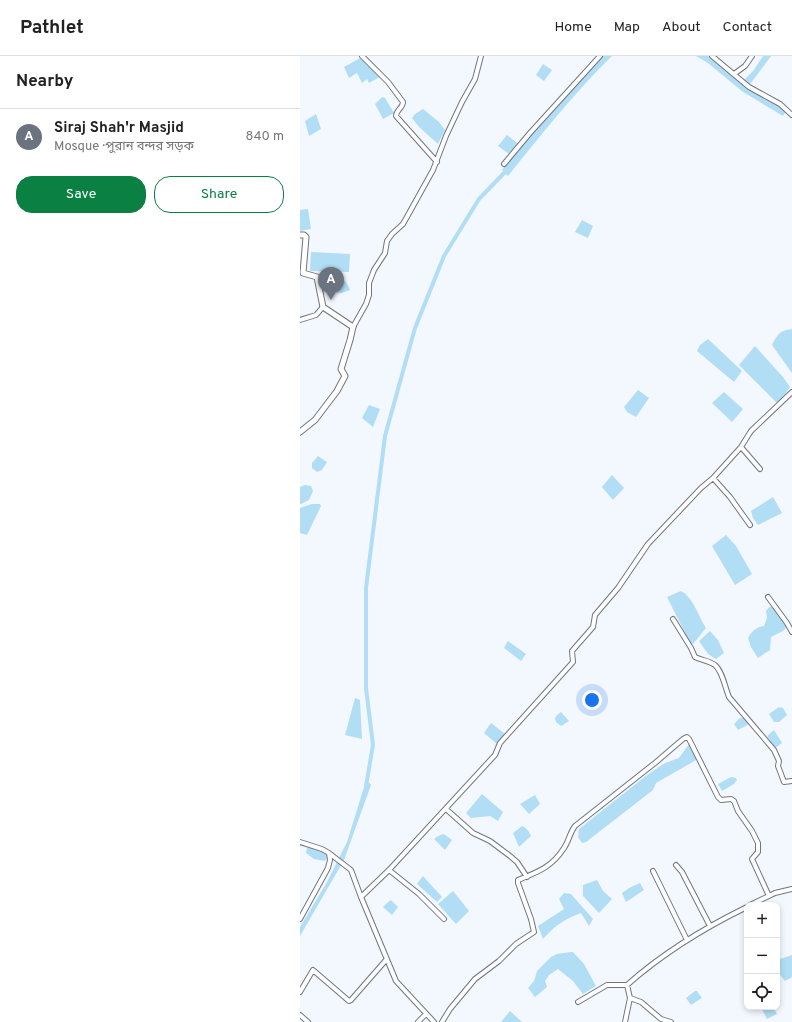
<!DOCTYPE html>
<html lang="en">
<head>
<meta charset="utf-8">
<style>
	:root { --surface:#fff; --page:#f6f6f6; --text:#222; --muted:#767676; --line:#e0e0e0; --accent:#0b8043 }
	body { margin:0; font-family:Overpass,"Noto Sans Bengali",sans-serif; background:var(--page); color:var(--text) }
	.controls { position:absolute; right:12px; bottom:12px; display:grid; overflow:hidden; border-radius:8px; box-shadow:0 2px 6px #0003 }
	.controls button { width:36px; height:36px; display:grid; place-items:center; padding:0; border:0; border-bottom:1px solid var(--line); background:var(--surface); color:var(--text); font:20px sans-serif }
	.you { position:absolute; left:292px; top:644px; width:14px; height:14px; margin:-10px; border:3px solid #fff; border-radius:50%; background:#1a73e8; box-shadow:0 0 0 6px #1a73e833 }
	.badge { display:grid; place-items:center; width:26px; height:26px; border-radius:50%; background:var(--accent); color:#fff; font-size:13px; font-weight:700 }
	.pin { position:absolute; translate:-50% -33px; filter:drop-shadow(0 1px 2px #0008) }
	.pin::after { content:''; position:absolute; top:21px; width:14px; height:12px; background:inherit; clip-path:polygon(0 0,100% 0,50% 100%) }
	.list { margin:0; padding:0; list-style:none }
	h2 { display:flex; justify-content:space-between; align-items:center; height:52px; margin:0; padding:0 16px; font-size:17px }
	h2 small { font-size:13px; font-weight:400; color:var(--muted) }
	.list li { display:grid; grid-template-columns:26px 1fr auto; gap:12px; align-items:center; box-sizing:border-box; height:56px; padding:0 16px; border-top:1px solid var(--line) }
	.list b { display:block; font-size:15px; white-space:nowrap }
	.list p { margin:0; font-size:13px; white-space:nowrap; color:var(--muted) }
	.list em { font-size:13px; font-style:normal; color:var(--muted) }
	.actions { display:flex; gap:8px; padding:12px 16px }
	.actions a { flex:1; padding:9px 0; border:1px solid var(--accent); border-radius:16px; text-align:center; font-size:14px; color:var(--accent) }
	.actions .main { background:var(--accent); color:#fff }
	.icon { flex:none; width:22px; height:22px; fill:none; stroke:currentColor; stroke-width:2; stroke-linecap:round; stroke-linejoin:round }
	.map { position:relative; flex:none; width:492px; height:966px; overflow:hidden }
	header { display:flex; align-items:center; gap:24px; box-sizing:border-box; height:56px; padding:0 20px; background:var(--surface); border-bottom:1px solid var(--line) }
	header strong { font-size:19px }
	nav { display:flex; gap:22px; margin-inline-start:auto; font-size:14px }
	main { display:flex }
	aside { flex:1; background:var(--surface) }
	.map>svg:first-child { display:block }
	.water { fill:#b1def5 }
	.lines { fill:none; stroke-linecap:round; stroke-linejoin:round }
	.canal { stroke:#b1def5; stroke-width:4 }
	.minor-casing { stroke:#71757d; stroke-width:6 }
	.tertiary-casing { stroke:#71757d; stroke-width:7 }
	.minor { stroke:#fff; stroke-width:4 }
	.tertiary { stroke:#fff; stroke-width:5 }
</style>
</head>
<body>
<header>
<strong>Pathlet</strong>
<nav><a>Home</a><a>Map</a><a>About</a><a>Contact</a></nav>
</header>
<main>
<aside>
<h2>Nearby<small></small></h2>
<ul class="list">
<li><span class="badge" style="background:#6b7280">A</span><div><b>Siraj Shah'r Masjid</b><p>Mosque · পুরান বন্দর সড়ক</p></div><em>840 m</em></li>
</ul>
<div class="actions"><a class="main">Save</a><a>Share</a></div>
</aside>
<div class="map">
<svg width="492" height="966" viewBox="0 0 492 966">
	<rect width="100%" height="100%" fill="#f3f7fe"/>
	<path class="water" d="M303,0h9c-38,37 -71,79 -104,120l-6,-6 26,-33z
		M396,0h12l34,26 11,-11 10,-15h8l-23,31 38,24 -3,5 -40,-24 -35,-29z
		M62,1l18,20 -11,6 -2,-4 -5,4 -5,-10 -8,5 -5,-11z
		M243,8l9,6 -8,11 -8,-6z
		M82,41l3,1 9,15 -11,6 -8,-15z
		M123,53l16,13 6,8 -7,14 -19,-17 -7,-9 3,-4z
		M16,58l5,15 -12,7 -4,-15z
		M207,79l11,9 -9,10 -11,-8z
		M8,153l3,20 -11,2v-21z
		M282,164l11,6 -5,12 -13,-6z
		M11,196l39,2 -1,18 -39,-1z
		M31,217c10,2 16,8 19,17l-8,3 -11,-1 -5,-7z
		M492,273v44l-20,-28c6,-11 7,-14 20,-16z
		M408,283l34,32 -8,11 -37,-31 3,-6z
		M455,290l28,31 7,10 -12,17 -39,-39z
		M338,334l11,8 -13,19 -9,-5 -3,-5z
		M424,336l19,17 -11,13 -20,-19z
		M69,349l11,4 -7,18 -11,-9z
		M18,400l9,6 -5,8 -5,2 -5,-4v-5z
		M312,419l12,13 -11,12 -11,-13z
		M5,429l6,1 2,5 -4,9 -8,4h-1v-17z
		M473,441l9,16 -24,12 -5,-7 -2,-7z
		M12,448h8l1,2 -14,29 -7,-2v-25z
		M426,479l10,11 16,28 -17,11 -23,-39z
		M381,535c12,6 18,26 25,37l-13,16 -3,-1 -23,-46z
		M469,551h6l13,19 -5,5 -12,6 -1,13 -12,8 -7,-11 -3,-9c4,-7 8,-11 16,-12l3,-8 -1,-7z
		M410,575l8,9 6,13 -8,6 -8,-5 -9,-13z
		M208,585l18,13 -5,7 -17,-13z
		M55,642l5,2 2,39 -17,-4z
		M479,651l4,1 4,7 -8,7h-5l-5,-8z
		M261,656l8,9 -8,5 -5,-4 -1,-4 2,-3z
		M445,661l6,6 -13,7 -4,-6 6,-6z
		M191,667l14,11 -8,10 -13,-11z
		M474,674l8,13 -7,5 -8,-12z
		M389,688l9,15 -42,24 -3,7 -67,52 -4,1 -4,-6 1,-8 68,-54 18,-12 14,-5z
		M431,721l5,1 1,2 -3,4 -12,7 -4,-7z
		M68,725l3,4 -27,75 -44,76v-9l27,-45 20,-40 18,-58z
		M182,738l21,18 -5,9 -8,-5 -19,2 -5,-5z
		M235,739l5,9 -11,10 -9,-10z
		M222,770c5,2 7,6 9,10l-12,11 -6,-14z
		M144,778l8,6 -7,10 -11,-11 4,-3z
		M9,791l15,3 4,6 -3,5 -11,-2 -8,-6 1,-5z
		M123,820l19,21 -5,5 -20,-18z
		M297,824l6,11 9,8 -13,14 -16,-17v-11z
		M340,827l4,7 -18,12 -4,-9 7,-5z
		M153,835l16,20 -13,13 -18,-20z
		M264,837l7,1 22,25 -4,7 -8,-13c-18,7 -25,12 -38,26l-5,-13 26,-17 -5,-10z
		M91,844l7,7 -6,8 -9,-8 4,-4z
		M271,896h2l11,12 12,22 -13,8 -10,-13 -15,-12 -9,6 -4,6 2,6 -12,10 -7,-9 6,-7 3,-10 14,-14 6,-3z
		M492,899v22l-7,4 -8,-10v-11z
		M395,935h2l5,7 -11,7 -5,-7z
		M461,951h12l4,7 -10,5z
		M210,955l12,11h-21z"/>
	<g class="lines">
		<path class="canal" d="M66,730l7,-41 -7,-57v-100l19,-152 30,-108 29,-72 35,-57 29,-30"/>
		<g class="minor-casing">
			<path id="minor" d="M62,0l26,26 15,20c0,6 -7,8 -7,14l41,46
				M412,0l37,31 31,17 12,11
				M434,18l11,-8 7,-10
				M204,108l26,-31 70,-77
				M0,264l16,-5 7,-8
				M53,271l13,-23 3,-9v-12l5,-13 11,-17 2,-12 5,-7 11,-10 30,-54 13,-34 16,-34 13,-23 6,-23
				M441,391l19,22
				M413,422l17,19 20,28
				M468,541l19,26 5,9
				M373,563l18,29 4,9c6,3 15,4 20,8 8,7 10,23 14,32l45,53 5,11 -1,5 6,16 8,-1
				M146,753l27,24 17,8 20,15 7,6 10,15
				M0,786l22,7 7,4 22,17 10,27
				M376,809l6,7 28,54
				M89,814l30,24 25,25
				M353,815l34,69
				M450,849l25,-12 17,-4
				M0,863l28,-51 2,-8 -1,-7
				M0,936l13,-22 36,31 2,-1 35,-40
				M330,942l11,4 20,17 10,3
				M278,946l29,-17h20c36,-32 77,-57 120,-78
				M0,959l8,7
				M118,966l8,-8
				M134,966l-38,-41 -35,-84 28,-27 106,-115 5,-12 73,-81 -1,-11 21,-24 2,-12 23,-27 30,-44 53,-56 12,-10 28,-31 10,-16 41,-39
				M142,966l8,-13 25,-30 24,-18 17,-17 18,-12 -3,-13 -13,-36v-3c20,-8 34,-13 46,-32 5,-7 6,-16 11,-22l80,-63 28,-24 4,-2 2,2 29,58 3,3 10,-1 3,2 4,10 14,20 6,12v9l-6,7 17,37
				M325,966l5,-24 -3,-13"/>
		</g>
		<g class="tertiary-casing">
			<path id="tertiary" d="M0,179h4l2,2 -3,36 14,4 6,30 30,20 -3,13 -9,29 4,7 -8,15 -22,29 -15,12"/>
		</g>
		<use href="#minor" class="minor"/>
		<use href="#tertiary" class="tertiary"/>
	</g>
</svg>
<div class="controls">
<button>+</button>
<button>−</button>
<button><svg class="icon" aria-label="locate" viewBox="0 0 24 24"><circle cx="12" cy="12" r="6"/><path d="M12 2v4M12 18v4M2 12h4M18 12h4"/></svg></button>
</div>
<div class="you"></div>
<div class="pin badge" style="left:31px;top:244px;background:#6b7280">A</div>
</div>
</main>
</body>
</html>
